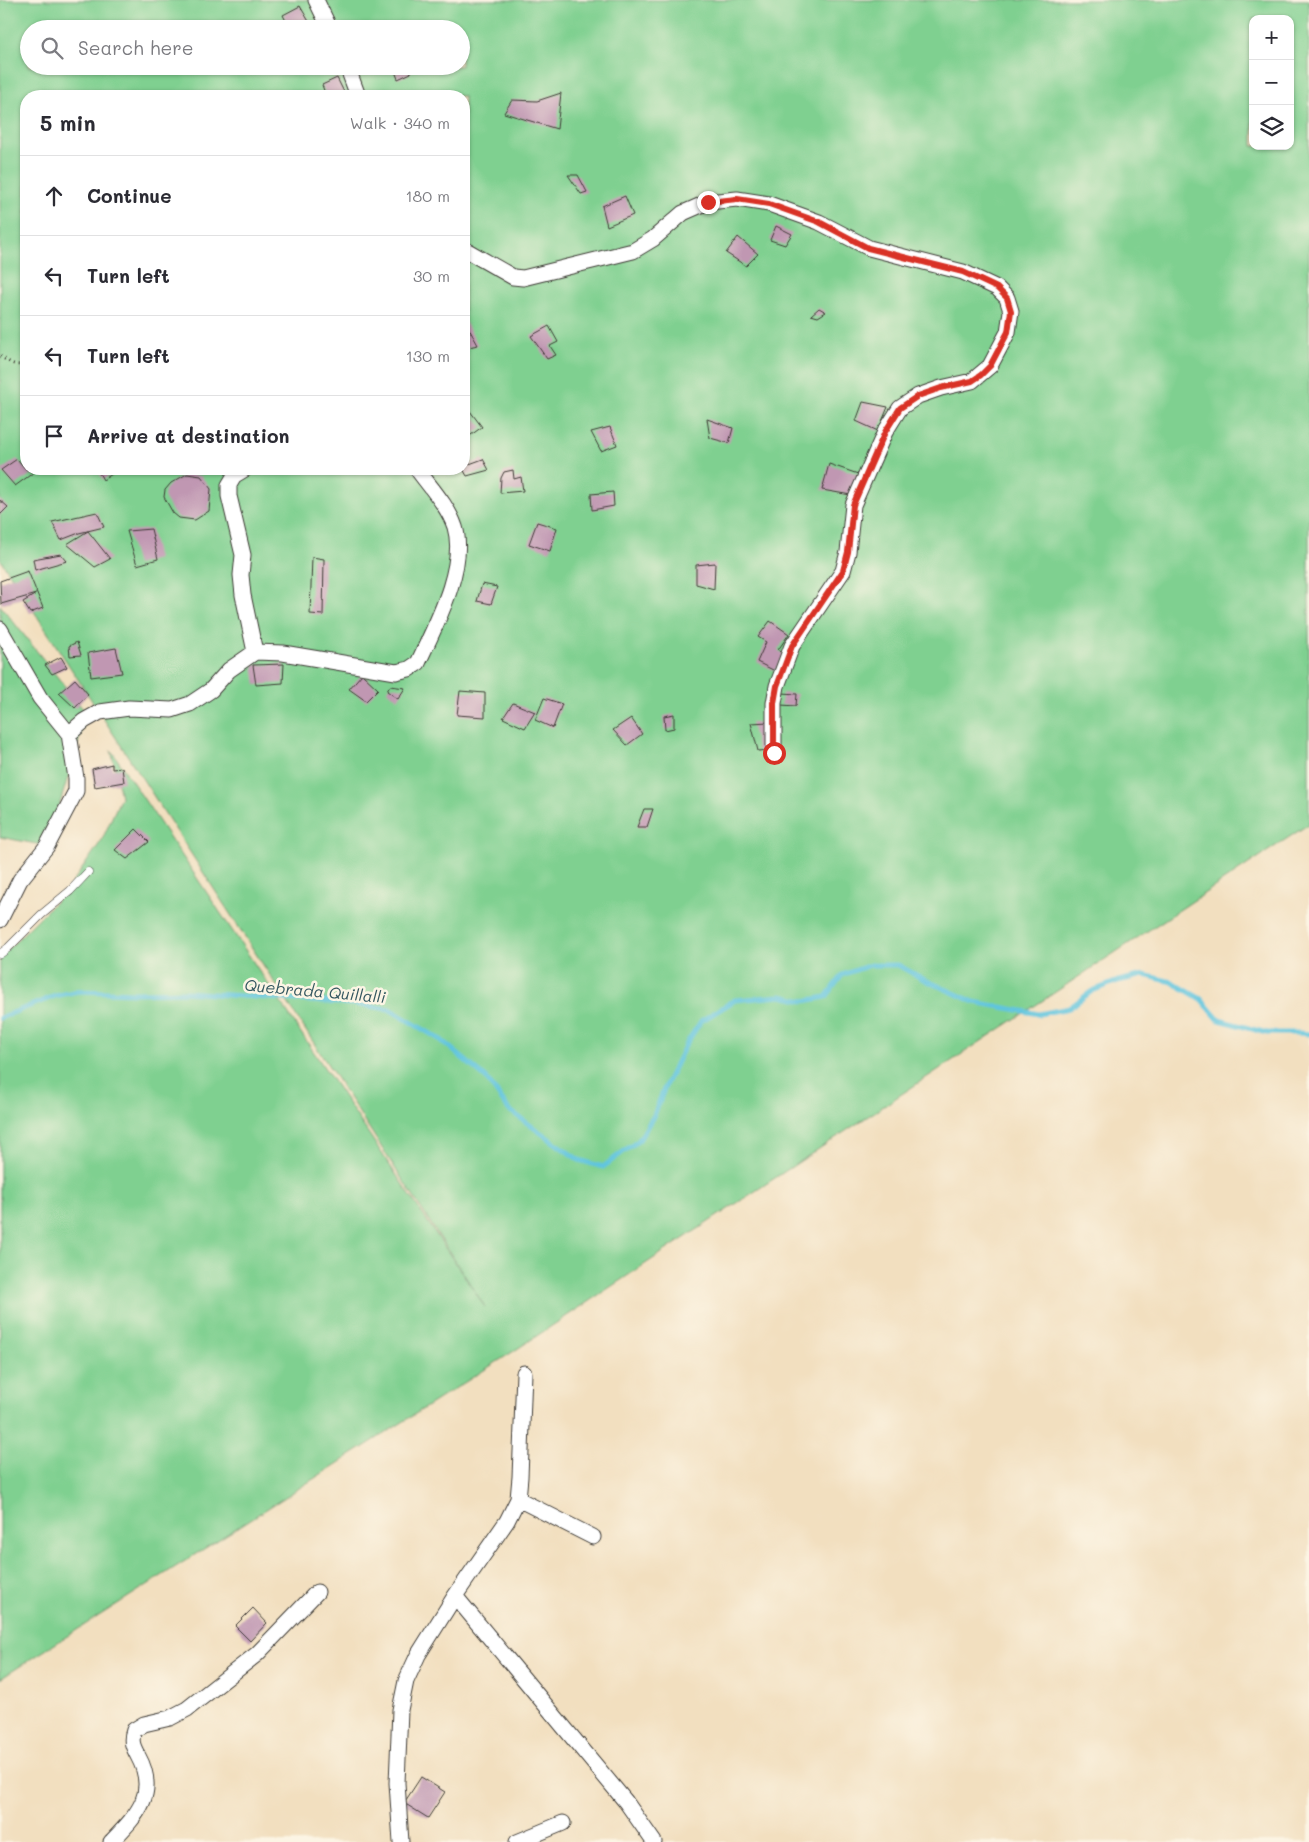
<!DOCTYPE html>
<html lang="en">
<head>
<meta charset="utf-8">
<style>
	:root { --surface:#fff; --page:#f2f2f3; --text:#2b2b33; --muted:#7c7c81; --line:#e1e1e2 }
	body { margin:0; font-family:Mali,sans-serif; background:var(--page); color:var(--text) }
	.controls { position:absolute; right:15px; top:15px; display:grid; overflow:hidden; border-radius:10px; box-shadow:0 1px 4px #0004 }
	.controls button { width:45px; height:45px; display:grid; place-items:center; padding:0; border:0; border-bottom:1px solid var(--line); background:var(--surface); color:var(--text); font:25px sans-serif }
	.stop { position:absolute; width:15px; height:15px; margin:-11px; border:4px solid #d93025; border-radius:50%; background:#fff }
	.stop.end { background:#d93025; border-color:#fff; box-shadow:0 1px 5px #0008 }
	.list { margin:0; padding:0; list-style:none }
	h2 { display:flex; justify-content:space-between; align-items:center; height:65px; margin:0; padding:0 20px; font-size:21px }
	h2 small { font-size:16px; font-weight:400; color:var(--muted) }
	.list li { display:grid; grid-template-columns:32px 1fr auto; gap:15px; align-items:center; box-sizing:border-box; height:80px; padding:0 20px; border-top:1px solid var(--line) }
	.list b { display:block; font-size:19px; white-space:nowrap }
	.list em { font-size:16px; font-style:normal; color:var(--muted) }
	.icon { flex:none; width:28px; height:28px; fill:none; stroke:currentColor; stroke-width:2; stroke-linecap:round; stroke-linejoin:round }
	.map { position:relative; flex:none; width:1309px; height:1842px; overflow:hidden }
	.search { position:absolute; background:var(--surface); box-shadow:0 1px 4px #0004; left:20px; top:20px; width:450px; height:55px; display:flex; align-items:center; gap:12px; box-sizing:border-box; padding:0 18px; border-radius:28px; color:var(--muted); font-size:19px }
	.panel { position:absolute; background:var(--surface); box-shadow:0 1px 4px #0004; left:20px; top:90px; width:450px; height:385px; border-radius:20px }
	.map>svg:first-child { display:block }
	.green { fill:#7fd090; stroke:#4e7656; fill-rule:evenodd }
	.lines { fill:none; stroke-linecap:round; stroke-linejoin:round }
	.stream { stroke:#60c5de; stroke-width:5 }
	.building { fill:#c097b2 }
	.lane-casing { stroke:#3c3934; stroke-width:9 }
	.street-casing { stroke:#3c3934; stroke-width:17 }
	.path { stroke:#3c3934; stroke-width:3; stroke-dasharray:1 4; stroke-linecap:butt }
	.lane { stroke:#fff; stroke-width:8 }
	.street { stroke:#fff; stroke-width:15 }
	.route { stroke:#d93025; stroke-width:6 }
	.labels { text-anchor:middle; stroke-width:5; stroke-linejoin:round; paint-order:stroke }
	.water-label { font-size:16px; font-style:italic; fill:#345760; stroke:#fcf5e5 }
</style>
</head>
<body>
<div class="map">
<svg width="1309" height="1842" viewBox="0 0 1309 1842">
	<rect width="100%" height="100%" fill="#fcf5e5"/>
	<filter id="ink" filterUnits="userSpaceOnUse"><feTurbulence type="fractalNoise" baseFrequency=".02" numOctaves="2"/><feDisplacementMap in="SourceGraphic" scale="10" xChannelSelector="R" yChannelSelector="G"/><feConvolveMatrix kernelMatrix="1 2 1 2 8 2 1 2 1" color-interpolation-filters="sRGB"/></filter>
	<filter id="wash" filterUnits="userSpaceOnUse"><feTurbulence type="fractalNoise" baseFrequency=".0096" numOctaves="4" result="noise"/><feDisplacementMap in="SourceGraphic" scale="20" xChannelSelector="R" yChannelSelector="G"/><feGaussianBlur stdDeviation="1.12" result="paint"/><feColorMatrix in="noise" values="0 0 0 0 0 0 0 0 0 0 0 0 0 0 0 0 0 1.4 0 .05"/><feComposite in="paint" operator="in"/></filter>
	<g filter="url(#wash)">
		<rect width="100%" height="100%" fill="#f2dfbf"/>
		<path class="green" d="M0,0h1309v824l-795,527 -514,328v-722l68,-68 34,-49 19,-43 -10,-47 374,557 -485,-748zM1253,19h37v127h-37zM29,29h432v37h-432zM26,96h438v373h-438z
			M0,605l87,109 -40,132 -47,-9z"/>
		<g class="lines">
			<path class="stream" d="M0,1018l55,-22 23,-5 58,2 49,-1 169,12 35,5 52,31 45,38 23,32 70,50 24,7 36,-27 15,-25 12,-31 20,-40 15,-23 34,-21 46,-4 23,5 22,-4 16,-22 28,-10h28l25,14 51,23 65,12 30,-6 23,-17 26,-10 26,-6 28,7 29,17 18,21 48,13h32l10,1"/>
		</g>
		<g id="blocks">
			<path class="building" d="M300,6l11,19 -6,4h-15l-7,-14z
				M393,66h16l2,7 -13,6z
				M337,78l8,16 -5,2h-14l-4,-11z
				M561,93l-4,36 -53,-16 8,-13 25,1z
				M568,175h10l9,17 -6,2z
				M625,196l8,19 -26,11 -5,-20z
				M776,226l16,8 -7,11 -15,-5z
				M738,237l20,17 -12,12 -20,-13z
				M819,308l7,4 -8,5 -7,-2z
				M464,320l14,25 -14,3z
				M549,326l9,16 -8,4 6,9 -9,4 -16,-23z
				M863,402l25,5 -10,24 -22,-10z
				M470,411l12,16 -18,13v-23z
				M707,419l26,9 -4,15 -19,-5z
				M610,427l7,18 -16,6 -10,-19z
				M17,459l9,10 7,4 -18,13 -14,-16z
				M483,459l6,11 -22,6 -4,-7 1,-3z
				M829,464l29,10 -7,21 -29,-5z
				M97,469h13l2,5 -9,6z
				M513,470l1,9 7,-2 2,14 -23,2 1,-15 3,-6z
				M187,474l14,2 10,13 -2,22 -14,9 -16,-2 -6,-5 -9,-16 1,-7 6,-7z
				M613,492l1,14 -22,4 -1,-16z
				M0,500l8,7 -8,8z
				M97,512l7,15 -25,6 -18,7 -9,-18z
				M537,522l20,6 -7,23 -21,-7z
				M151,529l7,30 -21,6 -10,-34z
				M88,531l22,28 -15,8 -28,-23z
				M61,554l6,7 -32,9 -2,-11z
				M312,557l12,2 -1,56 -13,-1z
				M715,563l-1,26 -18,-5v-19z
				M28,571l15,37 -13,5 -7,-11 13,-8 -35,10 -1,-23z
				M482,584l15,3 -6,17 -14,-3z
				M770,621l19,13 -11,16 6,4 -9,17 -18,-9 9,-20 -8,-5z
				M77,642l4,13 -11,1 -1,-10z
				M116,648l6,25 -31,4 -3,-24z
				M61,657l6,10 -15,7 -7,-9z
				M284,664l-1,19 -27,2 -3,-20z
				M362,674l16,15 -12,12 -17,-12z
				M75,679l13,15 -13,14 -16,-15z
				M390,686l15,2 -7,11 -11,-8z
				M460,691l25,2v24l-28,-2z
				M782,693l15,1 -1,12 -15,-1z
				M544,698l18,6 -9,24 -18,-8z
				M513,703l22,9 -10,16 -22,-10z
				M674,714v14l-9,2 -1,-14z
				M631,718l11,16 -15,11 -14,-15z
				M769,722l1,28 -12,1 -7,-28z
				M112,764v5l10,-1 2,14 -29,5 -3,-18z
				M644,809h9l-6,18h-10z
				M136,829l13,13 -22,17 -12,-9z
				M253,1608l14,15 -17,18 -15,-15z
				M421,1777l24,15 -17,26 -24,-15z"/>
		</g>
	</g>
	<g filter="url(#ink)">
		<use href="#blocks" fill-opacity="0" stroke="#3c3934" stroke-width="1"/>
		<g class="lines">
			<g class="lane-casing">
				<path id="lane" d="M0,954l8,-6 33,-33 29,-24 18,-19"/>
			</g>
			<g class="street-casing">
				<path id="street" d="M316,0l14,29
					M347,66l11,30
					M464,249l49,28 10,1 110,-27 20,-12 30,-26 25,-11 29,-3 32,5 50,18 50,26 94,24 34,16 10,10 4,13 -3,21 -18,34 -18,15 -31,7 -23,8 -18,12 -15,24 -32,73 -5,47 -5,19 -51,75 -15,40 -3,17v50
					M245,469l-10,6 -6,10v11l14,59 -2,20 2,20 12,57
					M0,629l40,69 29,36 7,44v13l-29,55 -27,34 -20,40
					M69,734l15,-13 16,-9 29,-4 43,2 18,-6 21,-14 18,-20 26,-18 28,1 113,19 13,-3 9,-6c17,-37 49,-96 37,-136 -7,-21 -25,-40 -38,-58
					M518,1499l75,38
					M455,1596l171,206 28,40
					M111,1842c25,-26 48,-48 27,-86 -5,-9 -8,-15 -4,-26l10,-6 26,-6 17,-9 70,-55 60,-62
					M401,1842l-4,-59 3,-73 6,-29 12,-26 37,-59 52,-75 11,-22 2,-22 4,-104
					M517,1842l46,-19"/>
			</g>
			<path class="path" d="M0,356c9,6 16,12 26,7"/>
			<use href="#lane" class="lane"/>
			<use href="#street" class="street"/>
		</g>
	</g>
	<g class="lines" filter="url(#ink)">
		<path class="route" d="M708,202l29,-3 32,5 50,18 49,26 95,24 34,16 10,10 4,13 -3,21 -18,34 -9,9 -9,6 -31,7 -23,8 -18,12 -15,24 -32,73 -5,47 -5,19 -51,75 -15,40 -3,17v50"/>
	</g>
	<g class="labels">
		<g class="water-label">
			<text transform="translate(315 991) rotate(5)" y="6">Quebrada Quillalli</text>
		</g>
	</g>
</svg>
<div class="controls">
<button>+</button>
<button>−</button>
<button><svg class="icon" aria-label="layers" viewBox="0 0 24 24"><path d="M12 4l9 5-9 5-9-5zM3 14l9 5 9-5"/></svg></button>
</div>
<div class="stop" style="left:774px;top:753px"></div>
<div class="stop end" style="left:708px;top:202px"></div>
<div class="search"><svg class="icon" aria-label="search" viewBox="0 0 24 24"><circle cx="10" cy="10" r="6"/><path d="M15 15l6 6"/></svg>Search here</div>
<section class="panel">
<h2>5 min<small>Walk · 340 m</small></h2>
<ul class="list">
<li><svg class="icon" aria-label="ahead" viewBox="0 0 24 24"><path d="M12 20V5M6 11l6-6 6 6"/></svg><div><b>Continue</b></div><em>180 m</em></li>
<li><svg class="icon" aria-label="left" viewBox="0 0 24 24"><path d="M17 20v-9H6M10 6l-5 5 5 5"/></svg><div><b>Turn left</b></div><em>30 m</em></li>
<li><svg class="icon" aria-label="left" viewBox="0 0 24 24"><path d="M17 20v-9H6M10 6l-5 5 5 5"/></svg><div><b>Turn left</b></div><em>130 m</em></li>
<li><svg class="icon" aria-label="arrive" viewBox="0 0 24 24"><path d="M6 21V4h12l-3 4 3 4H6"/></svg><div><b>Arrive at destination</b></div></li>
</ul>
</section>
</div>
</body>
</html>
